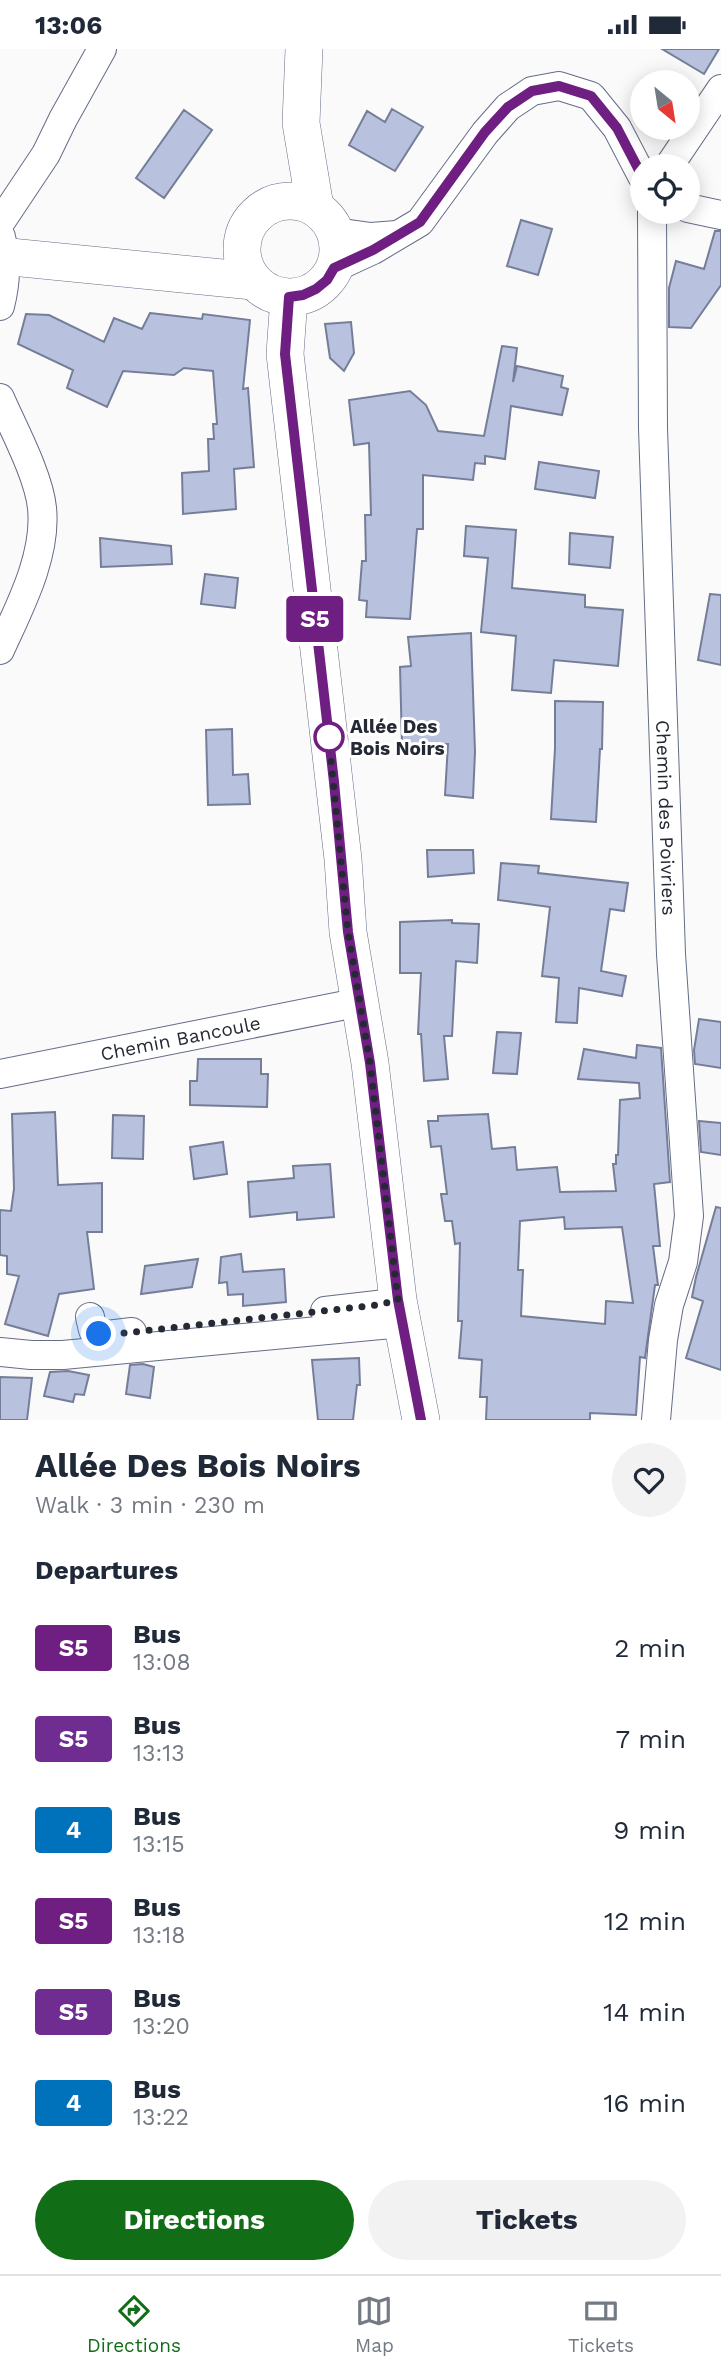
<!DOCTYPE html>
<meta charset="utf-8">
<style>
:root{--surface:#fff;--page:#f2f2f3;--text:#1f2937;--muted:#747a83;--line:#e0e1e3;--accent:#126d17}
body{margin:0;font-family:"Work Sans",sans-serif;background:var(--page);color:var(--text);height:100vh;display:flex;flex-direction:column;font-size:26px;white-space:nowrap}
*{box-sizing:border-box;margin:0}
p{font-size:23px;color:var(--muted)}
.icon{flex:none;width:38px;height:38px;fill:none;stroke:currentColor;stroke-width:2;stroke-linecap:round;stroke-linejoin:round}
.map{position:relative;height:1371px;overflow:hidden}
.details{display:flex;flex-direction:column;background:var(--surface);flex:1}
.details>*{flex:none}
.badge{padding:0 14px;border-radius:5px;font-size:24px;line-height:46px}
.needle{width:46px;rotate:150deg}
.buttons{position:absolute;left:630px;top:21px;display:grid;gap:14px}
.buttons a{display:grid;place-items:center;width:70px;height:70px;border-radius:50%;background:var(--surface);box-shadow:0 4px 18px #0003;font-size:35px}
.you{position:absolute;width:35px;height:35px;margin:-18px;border:5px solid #fff;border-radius:50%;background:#1a73e8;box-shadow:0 0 0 10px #1a73e833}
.map>.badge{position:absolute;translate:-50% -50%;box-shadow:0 0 0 4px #fff}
h2{padding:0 35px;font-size:26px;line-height:63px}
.round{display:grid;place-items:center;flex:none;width:74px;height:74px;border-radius:37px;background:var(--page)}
.summary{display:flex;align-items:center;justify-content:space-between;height:119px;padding:0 35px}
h1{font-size:33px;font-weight:700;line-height:52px}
.primary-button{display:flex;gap:14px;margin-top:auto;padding:14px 35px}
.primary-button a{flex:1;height:80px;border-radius:42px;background:var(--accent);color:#fff;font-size:28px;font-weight:700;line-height:80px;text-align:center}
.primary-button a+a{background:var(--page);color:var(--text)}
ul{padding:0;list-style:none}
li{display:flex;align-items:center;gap:21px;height:91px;padding:0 35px}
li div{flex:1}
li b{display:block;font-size:26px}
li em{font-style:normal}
li .badge{min-width:77px;font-weight:700;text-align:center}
.status{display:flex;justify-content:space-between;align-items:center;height:49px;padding:0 35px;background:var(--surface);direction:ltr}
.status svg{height:19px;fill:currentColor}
.tabs{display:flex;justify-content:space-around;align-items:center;height:98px;border-top:2px solid var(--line);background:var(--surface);font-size:19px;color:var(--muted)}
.tabs a{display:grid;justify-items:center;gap:4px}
.tabs .selected{color:var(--accent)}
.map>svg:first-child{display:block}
</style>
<div class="status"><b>13:06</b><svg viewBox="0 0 49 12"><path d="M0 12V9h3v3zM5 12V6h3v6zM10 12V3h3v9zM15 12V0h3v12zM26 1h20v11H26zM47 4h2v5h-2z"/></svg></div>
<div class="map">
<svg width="721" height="1371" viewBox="0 0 721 1371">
<rect width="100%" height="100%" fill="#fafafa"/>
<path fill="#b8c1dd" stroke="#757e99" stroke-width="2" fill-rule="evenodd" d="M 662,0 L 719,0 L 704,25 Z
M 392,60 L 423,78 L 395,122 L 349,96 L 367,62 L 385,73 Z
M 184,61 L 212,81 L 164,149 L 136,129 Z
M 521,171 L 552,180 L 538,226 L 507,217 Z
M 715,182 L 721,182 L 721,236 L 691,279 L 669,278 L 669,239 L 676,212 L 704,220 Z
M 150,264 L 202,270 L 203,265 L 250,271 L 243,340 L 248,339 L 254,418 L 234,420 L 236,460 L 183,465 L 182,424 L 209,422 L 208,390 L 214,390 L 213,375 L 217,375 L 213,322 L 184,319 L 174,326 L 123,322 L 107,358 L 67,339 L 73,321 L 18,295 L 26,265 L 49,266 L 104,293 L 114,269 L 142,280 Z
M 351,273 L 354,304 L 344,322 L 330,309 L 325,275 Z
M 502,297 L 517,299 L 513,333 L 517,317 L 563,327 L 561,338 L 568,340 L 562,366 L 511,357 L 505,410 L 485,407 L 485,415 L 475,414 L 473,431 L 423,426 L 423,480 L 417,480 L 410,570 L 366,568 L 367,552 L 359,551 L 362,512 L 366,512 L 365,466 L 371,466 L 369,394 L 354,396 L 349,351 L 410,342 L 426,356 L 438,382 L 484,387 Z
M 539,413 L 599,422 L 595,449 L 535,440 Z
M 466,477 L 516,481 L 512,539 L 585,546 L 585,558 L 623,561 L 618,617 L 554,611 L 551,644 L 512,641 L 516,587 L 481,583 L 488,509 L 464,507 Z
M 570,484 L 613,488 L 610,519 L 569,515 Z
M 100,489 L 171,497 L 172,515 L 101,518 Z
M 205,525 L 238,529 L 235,559 L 201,555 Z
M 710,545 L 721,546 L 721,616 L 698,611 Z
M 471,584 L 475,703 L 473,749 L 445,746 L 448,695 L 402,697 L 400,618 L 411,617 L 408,588 Z
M 555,652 L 603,653 L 602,700 L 600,700 L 596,773 L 551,770 L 555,699 Z
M 232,680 L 233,726 L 248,725 L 250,755 L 208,756 L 206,681 Z
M 427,801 L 473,801 L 474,824 L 428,828 Z
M 501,814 L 539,817 L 538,824 L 628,834 L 624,862 L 610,860 L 601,922 L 626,927 L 622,947 L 579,939 L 577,974 L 556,973 L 559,929 L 542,927 L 550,858 L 498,851 Z
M 452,871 L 452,874 L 479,875 L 477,914 L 456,912 L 452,987 L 444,987 L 448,1030 L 424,1032 L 421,985 L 418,985 L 421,924 L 400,924 L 400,873 Z
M 699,970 L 721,973 L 721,1019 L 695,1015 L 694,1001 Z
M 497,983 L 521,984 L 517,1025 L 493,1024 Z
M 637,996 L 661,999 L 670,1133 L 654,1135 L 660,1197 L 653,1197 L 658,1236 L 655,1236 L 645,1309 L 640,1308 L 636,1366 L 590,1364 L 590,1371 L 486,1371 L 487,1348 L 480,1348 L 482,1311 L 459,1309 L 462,1272 L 458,1272 L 460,1194 L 455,1195 L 452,1172 L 445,1172 L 441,1145 L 447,1145 L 441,1097 L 431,1098 L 428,1072 L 438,1072 L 438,1067 L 488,1065 L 492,1100 L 515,1098 L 517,1121 L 557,1118 L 560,1143 L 616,1142 L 613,1115 L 616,1115 L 616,1106 L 618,1106 L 620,1051 L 640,1049 L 639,1034 L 578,1030 L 584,1000 L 636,1009 ZM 564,1168 L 565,1180 L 622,1178 L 633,1254 L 606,1252 L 605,1275 L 521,1267 L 523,1221 L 518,1221 L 520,1172 Z
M 198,1010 L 261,1010 L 261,1025 L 268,1025 L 267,1058 L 190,1056 L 190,1032 L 197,1032 Z
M 55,1063 L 58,1136 L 102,1134 L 102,1183 L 87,1183 L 94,1240 L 59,1245 L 48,1287 L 5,1275 L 19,1227 L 7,1225 L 7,1207 L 0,1206 L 0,1161 L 11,1162 L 14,1140 L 12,1065 Z
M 113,1066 L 144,1067 L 143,1110 L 112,1109 Z
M 699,1072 L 721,1074 L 721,1106 L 701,1103 Z
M 223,1093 L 227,1125 L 194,1130 L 190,1098 Z
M 330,1115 L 334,1168 L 297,1171 L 297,1163 L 250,1168 L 248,1133 L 294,1129 L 293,1117 Z
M 716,1158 L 721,1159 L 721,1321 L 686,1309 L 703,1252 L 692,1248 L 696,1228 Z
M 241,1205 L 243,1223 L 284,1220 L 286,1253 L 243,1257 L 243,1245 L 228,1246 L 227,1233 L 219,1234 L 221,1208 Z
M 198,1210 L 192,1238 L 141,1245 L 145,1217 Z
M 359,1309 L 360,1336 L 357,1336 L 353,1371 L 318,1371 L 312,1311 Z
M 143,1315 L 154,1318 L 150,1349 L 126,1345 L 130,1316 Z
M 68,1322 L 89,1326 L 84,1346 L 75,1345 L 73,1353 L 44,1347 L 50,1323 Z
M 0,1328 L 32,1329 L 27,1371 L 0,1371 Z"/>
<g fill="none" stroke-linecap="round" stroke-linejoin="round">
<g stroke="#646d87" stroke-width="30">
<g id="minor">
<path d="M 669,117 L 721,40"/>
<path d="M 688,159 L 721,166"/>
<path id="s1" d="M 652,163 L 653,379 L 671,905 L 689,1167 L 683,1213 L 669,1256 L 663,1291 L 656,1371"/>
<path d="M 0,174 L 46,105 L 63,70 L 102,0"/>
<path d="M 335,183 L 371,188 L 397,186"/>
<path d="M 334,219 L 373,201 L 420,173 L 485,84 L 508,58 L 532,42 L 559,37 L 591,47 L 617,79 L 642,127"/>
<path d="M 0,257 C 6,233 7,213 1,188"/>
<path d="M 0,349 C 13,379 39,427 42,459 C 47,507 19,559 0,601"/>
<path id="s2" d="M 0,1025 L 361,953"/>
<path d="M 325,1262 L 377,1256 L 398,1251"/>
<path d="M 90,1268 L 93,1281 L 107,1286 L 132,1283"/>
<path d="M 0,1303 L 31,1306 L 63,1306 L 402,1274"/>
</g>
</g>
<g stroke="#646d87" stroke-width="38">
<path id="major" d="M 304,0 L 301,74 L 315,158
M242 200a48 48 0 1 1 96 0a48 48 0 1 1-96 0Z
M 0,207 L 253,232
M 289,248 L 285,305 L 343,810 L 348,883 L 370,1014 L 398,1251 L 421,1371"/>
</g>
<use href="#minor" stroke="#fff" stroke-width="28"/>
<use href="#major" stroke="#fff" stroke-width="37"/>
</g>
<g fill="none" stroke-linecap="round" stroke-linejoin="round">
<g stroke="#fff" stroke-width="16">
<path id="line" d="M 421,1371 L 398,1251 L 370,1014 L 348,883 L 334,733 L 285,305 L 289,248 L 303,246 L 316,240 L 327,231 L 334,219 L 373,201 L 420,173 L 485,83 L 508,58 L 532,42 L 559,37 L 591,47 L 617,79 L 642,127"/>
</g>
<use href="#line" stroke="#6f1e82" stroke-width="10"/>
<path stroke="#252934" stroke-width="7" stroke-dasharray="0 12.6" d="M 99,1285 L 107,1286 L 377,1256 L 398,1251 L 370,1014 L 348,883 L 328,681 L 329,688"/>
</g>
<circle fill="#fff" stroke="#6f1e82" stroke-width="3.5" cx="329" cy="688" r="14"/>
<g text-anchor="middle" stroke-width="6" stroke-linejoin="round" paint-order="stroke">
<g font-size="19" font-weight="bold" fill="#252934" stroke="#fff" text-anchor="start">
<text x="350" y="684">Allée Des<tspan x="350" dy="22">Bois Noirs</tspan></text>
</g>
<g font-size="19" fill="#252934" stroke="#fff">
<text dy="7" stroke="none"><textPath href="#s1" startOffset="606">Chemin des Poivriers</textPath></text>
<text dy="7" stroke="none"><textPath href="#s2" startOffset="184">Chemin Bancoule</textPath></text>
</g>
</g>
</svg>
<div class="buttons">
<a><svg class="needle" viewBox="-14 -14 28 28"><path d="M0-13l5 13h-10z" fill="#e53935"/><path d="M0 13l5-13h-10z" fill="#747a83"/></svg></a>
<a><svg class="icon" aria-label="locate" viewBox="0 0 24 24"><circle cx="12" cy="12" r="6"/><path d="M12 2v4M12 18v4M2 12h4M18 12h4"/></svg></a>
</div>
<div class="you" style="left:99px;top:1285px"></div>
<b class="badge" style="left:315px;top:570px;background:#6f1e82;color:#fff">S5</b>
</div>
<section class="details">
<div class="summary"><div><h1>Allée Des Bois Noirs</h1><p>Walk · 3 min · 230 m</p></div><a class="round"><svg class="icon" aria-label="heart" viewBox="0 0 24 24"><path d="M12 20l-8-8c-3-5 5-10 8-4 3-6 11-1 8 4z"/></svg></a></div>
<h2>Departures</h2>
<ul>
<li><span class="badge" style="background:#6f1e82;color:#fff">S5</span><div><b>Bus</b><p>13:08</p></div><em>2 min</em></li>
<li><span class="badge" style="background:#6f2c91;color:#fff">S5</span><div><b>Bus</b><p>13:13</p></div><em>7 min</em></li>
<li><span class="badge" style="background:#0072bc;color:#fff">4</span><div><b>Bus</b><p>13:15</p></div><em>9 min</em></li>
<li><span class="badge" style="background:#6f1e82;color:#fff">S5</span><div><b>Bus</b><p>13:18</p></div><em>12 min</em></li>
<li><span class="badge" style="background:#6f2c91;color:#fff">S5</span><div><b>Bus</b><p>13:20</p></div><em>14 min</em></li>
<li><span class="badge" style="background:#0072bc;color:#fff">4</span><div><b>Bus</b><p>13:22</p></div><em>16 min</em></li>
</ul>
<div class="primary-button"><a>Directions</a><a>Tickets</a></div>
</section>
<nav class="tabs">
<a class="selected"><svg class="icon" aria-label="directions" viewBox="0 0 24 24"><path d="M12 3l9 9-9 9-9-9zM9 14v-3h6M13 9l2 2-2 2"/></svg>Directions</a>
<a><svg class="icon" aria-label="map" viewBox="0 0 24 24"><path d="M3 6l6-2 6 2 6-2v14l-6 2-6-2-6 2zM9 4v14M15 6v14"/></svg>Map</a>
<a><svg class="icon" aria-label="tickets" viewBox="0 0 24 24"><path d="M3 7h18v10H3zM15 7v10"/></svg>Tickets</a>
</nav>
